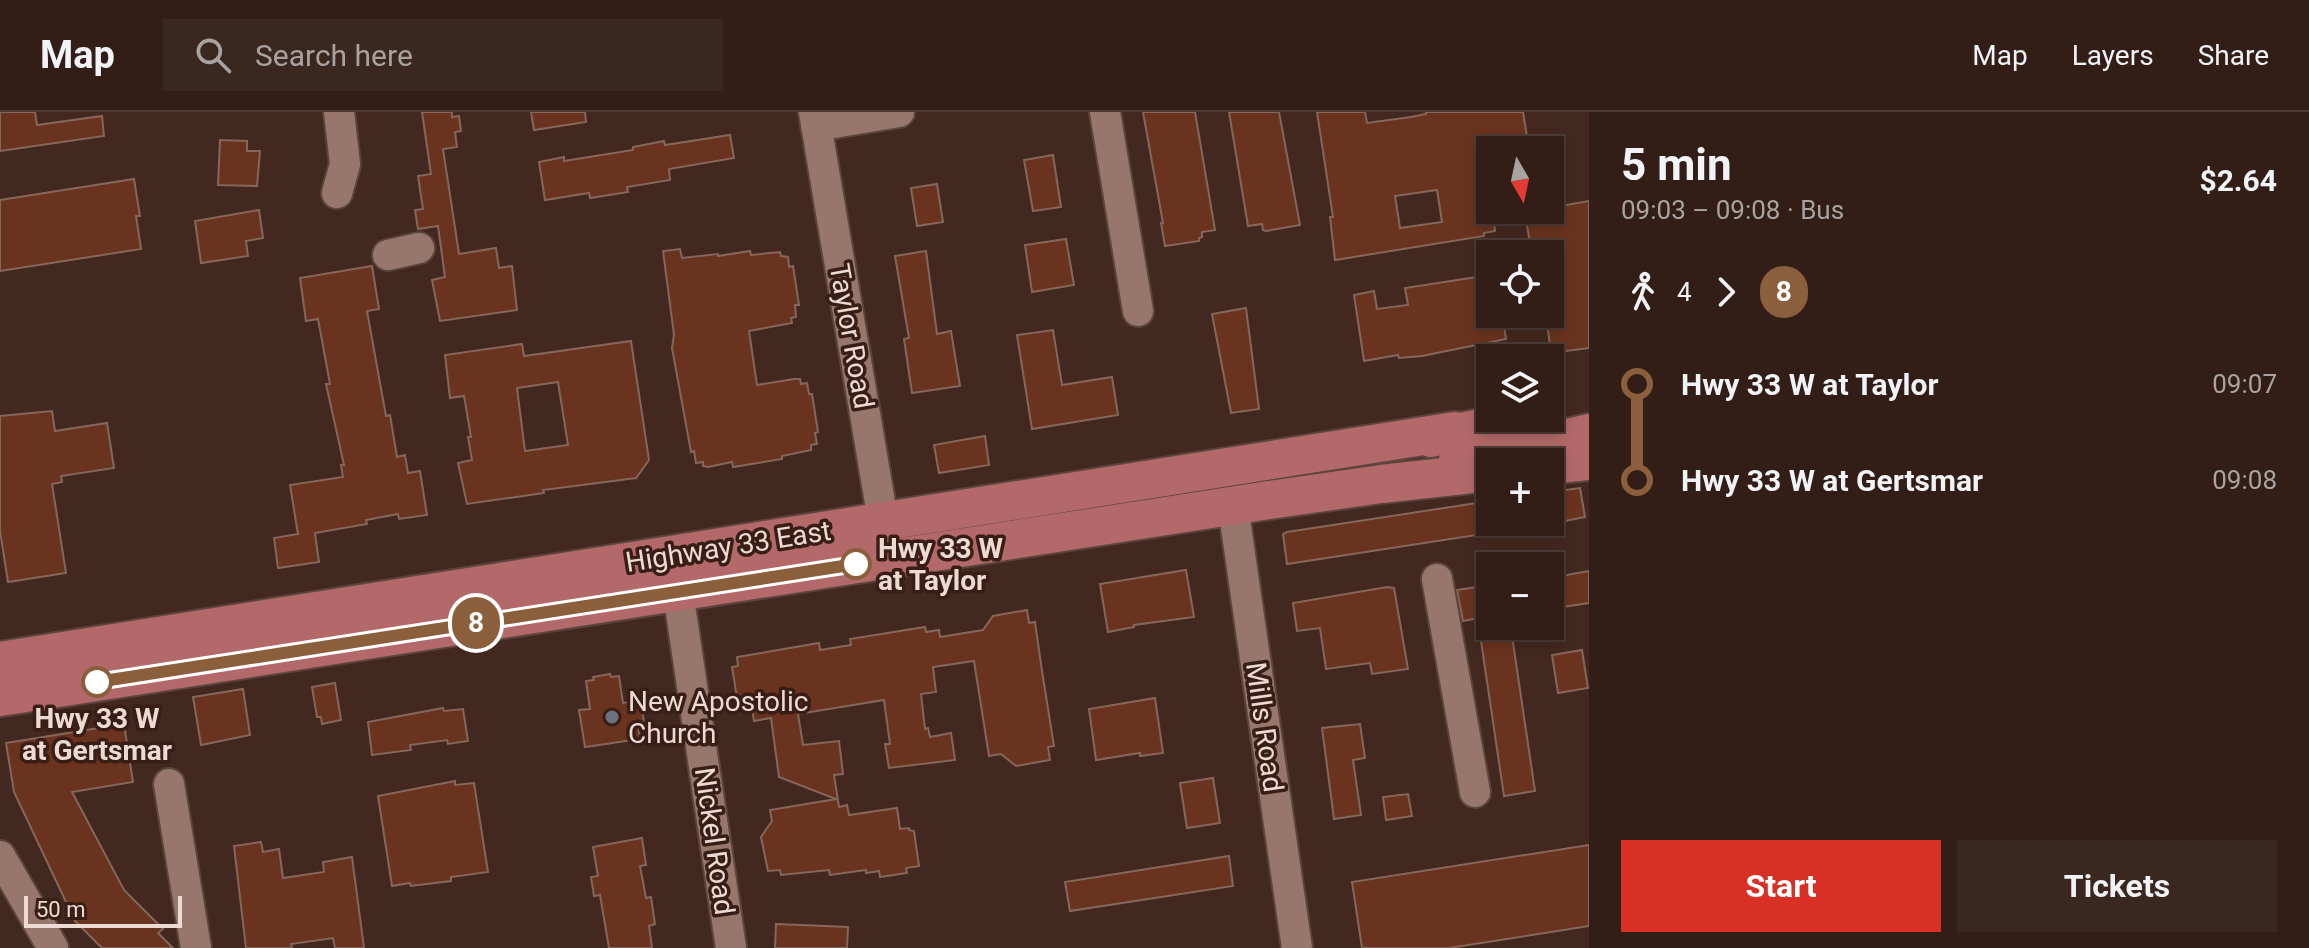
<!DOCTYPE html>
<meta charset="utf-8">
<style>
:root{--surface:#321e17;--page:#3a2720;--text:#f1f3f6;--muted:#a8a2a1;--line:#4d3c36;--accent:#d93025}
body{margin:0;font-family:Roboto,sans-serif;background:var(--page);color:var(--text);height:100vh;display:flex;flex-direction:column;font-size:30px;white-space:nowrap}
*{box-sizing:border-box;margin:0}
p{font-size:26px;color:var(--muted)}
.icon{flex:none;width:44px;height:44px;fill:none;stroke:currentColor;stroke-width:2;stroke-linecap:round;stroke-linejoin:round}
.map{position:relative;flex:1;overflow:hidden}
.side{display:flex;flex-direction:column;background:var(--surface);width:720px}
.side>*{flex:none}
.badge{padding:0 16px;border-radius:26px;font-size:28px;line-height:52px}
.needle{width:52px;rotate:171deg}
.buttons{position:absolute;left:1476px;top:24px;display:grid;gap:16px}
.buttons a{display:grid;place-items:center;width:88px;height:88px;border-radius:0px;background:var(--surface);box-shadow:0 4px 12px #0003,0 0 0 2px var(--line);font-size:40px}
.scale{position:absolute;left:24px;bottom:20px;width:158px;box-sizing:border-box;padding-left:8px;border:4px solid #ecdad3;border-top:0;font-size:22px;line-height:28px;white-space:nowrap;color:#ecdad3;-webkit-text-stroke:6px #381e15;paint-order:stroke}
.map>.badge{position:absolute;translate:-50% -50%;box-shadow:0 0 0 4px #fff}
.legs{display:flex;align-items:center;gap:12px;height:88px;padding:0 32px;font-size:26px}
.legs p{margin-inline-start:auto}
.overview{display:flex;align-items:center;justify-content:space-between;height:136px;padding:0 32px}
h1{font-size:44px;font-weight:700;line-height:60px}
.primary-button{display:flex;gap:16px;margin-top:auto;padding:16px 32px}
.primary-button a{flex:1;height:92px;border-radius:0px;background:var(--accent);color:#fff;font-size:32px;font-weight:700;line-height:92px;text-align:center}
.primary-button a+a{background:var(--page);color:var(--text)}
ul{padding:0 32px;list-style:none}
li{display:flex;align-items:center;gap:28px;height:96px;font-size:30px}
li i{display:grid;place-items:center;width:12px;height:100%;margin:0 10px;background:currentColor}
li i::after{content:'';width:20px;height:20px;margin:-10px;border:6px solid;border-radius:50%;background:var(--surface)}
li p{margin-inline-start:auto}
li:first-child i{background:linear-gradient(#0000 50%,currentColor 0)}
li:last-child i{background:linear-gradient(currentColor 50%,#0000 0)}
header{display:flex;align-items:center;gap:48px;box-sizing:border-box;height:112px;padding:0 40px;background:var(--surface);border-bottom:2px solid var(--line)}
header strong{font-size:38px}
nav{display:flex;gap:44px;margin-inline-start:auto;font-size:28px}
.search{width:560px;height:72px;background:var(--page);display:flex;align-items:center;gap:20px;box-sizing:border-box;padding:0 28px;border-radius:0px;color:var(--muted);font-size:30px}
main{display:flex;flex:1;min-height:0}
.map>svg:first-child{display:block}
</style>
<header>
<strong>Map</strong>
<div class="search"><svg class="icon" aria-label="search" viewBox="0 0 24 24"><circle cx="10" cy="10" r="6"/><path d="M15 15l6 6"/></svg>Search here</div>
<nav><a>Map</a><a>Layers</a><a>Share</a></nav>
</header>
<main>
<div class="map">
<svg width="1589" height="836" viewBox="0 0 1589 836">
<rect width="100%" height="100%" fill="#43281f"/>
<path fill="#6a331f" stroke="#85665b" stroke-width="2" fill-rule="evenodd" d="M 0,0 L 35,0 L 37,13 L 102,4 L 104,24 L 0,39 Z
M 422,0 L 452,0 L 452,5 L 459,4 L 461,19 L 455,20 L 457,35 L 443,37 L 459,142 L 496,136 L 499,156 L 512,154 L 517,198 L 440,209 L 432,168 L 445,165 L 438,114 L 418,117 L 415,98 L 423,97 L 418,64 L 431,62 Z
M 531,0 L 585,0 L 586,10 L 534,18 Z
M 1143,0 L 1195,0 L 1215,118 L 1202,120 L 1202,125 L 1199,126 L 1199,129 L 1165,134 L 1161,111 L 1163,111 Z
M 1229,0 L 1279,0 L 1300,113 L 1266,119 L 1263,118 L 1262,112 L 1248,114 Z
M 1317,0 L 1365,0 L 1367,11 L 1411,5 L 1426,2 L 1426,0 L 1523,0 L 1529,37 L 1486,38 L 1490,66 L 1490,104 L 1493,103 L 1495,119 L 1484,121 L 1484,124 L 1335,148 L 1330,105 L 1333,105 ZM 1437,78 L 1442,110 L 1400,116 L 1395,84 Z
M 730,23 L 734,46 L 669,57 L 670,68 L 627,75 L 628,80 L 590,86 L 589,81 L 545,88 L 539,50 L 564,45 L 564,49 L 633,38 L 633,35 L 664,29 L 665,33 Z
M 220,28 L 247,29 L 247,39 L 260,39 L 257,74 L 218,73 Z
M 1053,43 L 1061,95 L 1033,99 L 1024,48 Z
M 134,67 L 140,104 L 136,104 L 141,137 L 0,159 L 0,88 Z
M 937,72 L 943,110 L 917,114 L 911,76 Z
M 1589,89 L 1589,236 L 1551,241 L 1546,204 L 1550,204 L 1550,142 L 1532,142 L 1527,114 L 1538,98 Z
M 259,98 L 263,126 L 246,129 L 248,144 L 201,151 L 195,109 Z
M 1066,127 L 1074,173 L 1032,180 L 1025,133 Z
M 680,137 L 682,146 L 718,142 L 718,144 L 750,139 L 751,143 L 780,140 L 781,144 L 788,145 L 789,155 L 793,154 L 799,193 L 795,193 L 796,205 L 791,206 L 792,211 L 749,219 L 757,273 L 794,267 L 800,267 L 801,272 L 807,271 L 809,282 L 812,282 L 818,320 L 815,321 L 817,332 L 811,333 L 811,338 L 782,344 L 782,347 L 733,355 L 732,350 L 708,355 L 703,354 L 703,350 L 696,351 L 694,339 L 691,340 L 672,236 L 674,223 L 663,139 Z
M 926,139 L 937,222 L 951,219 L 960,274 L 912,281 L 904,227 L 909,226 L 895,144 Z
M 372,154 L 379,197 L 367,199 L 386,304 L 390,303 L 397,345 L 405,343 L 408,361 L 420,359 L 427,403 L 399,407 L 398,402 L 366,408 L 367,412 L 315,421 L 319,450 L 278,456 L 274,426 L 298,422 L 290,373 L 343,365 L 341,353 L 344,353 L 326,272 L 330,272 L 318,207 L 306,209 L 300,166 Z
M 1490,163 L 1490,202 L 1502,202 L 1506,227 L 1422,244 L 1399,246 L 1398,243 L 1364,249 L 1354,183 L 1374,179 L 1377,197 L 1408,193 L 1405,176 Z
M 1246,196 L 1259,297 L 1231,301 L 1212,202 Z
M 1053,218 L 1062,273 L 1112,265 L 1118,303 L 1032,317 L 1017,223 Z
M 631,229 L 649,348 L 636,366 L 543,378 L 544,381 L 467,392 L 458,351 L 472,348 L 468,325 L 471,325 L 464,284 L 450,286 L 445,243 L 522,232 L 524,244 ZM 558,270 L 568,333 L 525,339 L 517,276 Z
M 52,299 L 55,319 L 107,311 L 114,356 L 61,364 L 62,370 L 52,372 L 66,461 L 8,470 L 0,419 L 0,304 Z
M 985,324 L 989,353 L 939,361 L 934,333 Z
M 1580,376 L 1585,405 L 1550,412 L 1550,380 Z
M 1490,389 L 1490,421 L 1287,452 L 1283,422 L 1287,420 Z
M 1186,458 L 1194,505 L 1134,513 L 1134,515 L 1108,520 L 1100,472 Z
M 1589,459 L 1589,491 L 1550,497 L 1550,466 Z
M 1490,473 L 1490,504 L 1463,509 L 1457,478 Z
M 1387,475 L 1394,476 L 1408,557 L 1372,562 L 1370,551 L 1326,557 L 1320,516 L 1297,519 L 1293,491 Z
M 1027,498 L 1029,511 L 1035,510 L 1042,559 L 1054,634 L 1048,635 L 1050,648 L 1016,654 L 1001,642 L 989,644 L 974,549 L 933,555 L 936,580 L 921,582 L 925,617 L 928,616 L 930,625 L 951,621 L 955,648 L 889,656 L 885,632 L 890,632 L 884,588 L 798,602 L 803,633 L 839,629 L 843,662 L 834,663 L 839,695 L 847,693 L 849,703 L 897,696 L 900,717 L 909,716 L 909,718 L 914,719 L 919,754 L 906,756 L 907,761 L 880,765 L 879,759 L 866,761 L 866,758 L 830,763 L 829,758 L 781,763 L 780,758 L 768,759 L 761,725 L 772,709 L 770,698 L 836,687 L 779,665 L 771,606 L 754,609 L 750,585 L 737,586 L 732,555 L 738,554 L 737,545 L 819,531 L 820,538 L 851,533 L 850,527 L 925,515 L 926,520 L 939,518 L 940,525 L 983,518 L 993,504 Z
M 1512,524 L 1535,679 L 1504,684 L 1481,529 Z
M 1582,538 L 1588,576 L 1558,581 L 1552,543 Z
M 610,562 L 611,565 L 619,564 L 623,591 L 641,589 L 644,611 L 638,612 L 640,627 L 585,635 L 579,598 L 590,597 L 586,569 L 594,568 L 593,565 Z
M 335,571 L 341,608 L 322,612 L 321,605 L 317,605 L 312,575 Z
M 243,577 L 250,623 L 201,633 L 193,585 Z
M 1155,586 L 1163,641 L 1140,644 L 1140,641 L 1096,648 L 1089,597 Z
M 443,596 L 444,599 L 463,597 L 468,629 L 448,632 L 447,628 L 410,633 L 411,638 L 372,643 L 368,610 Z
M 124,612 L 133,670 L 72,680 L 124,778 L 163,817 L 158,821 L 173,836 L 102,836 L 75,809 L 14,680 L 6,631 Z
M 1360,612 L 1365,646 L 1353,648 L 1361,703 L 1334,707 L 1322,616 Z
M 1213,666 L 1220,711 L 1187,716 L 1180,671 Z
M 455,669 L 455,673 L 474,671 L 488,760 L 451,765 L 451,769 L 411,774 L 410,771 L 392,774 L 378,684 Z
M 1408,682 L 1412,704 L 1386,708 L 1383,685 Z
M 642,726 L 646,753 L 640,754 L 646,786 L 651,785 L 655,812 L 649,814 L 652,836 L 609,836 L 600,783 L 594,784 L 591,765 L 598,764 L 593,735 Z
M 261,730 L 263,740 L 279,737 L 283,766 L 324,760 L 323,750 L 352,745 L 364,836 L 335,836 L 333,826 L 291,832 L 292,836 L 246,836 L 234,734 Z
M 1589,733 L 1589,814 L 1449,836 L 1362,836 L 1352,770 Z
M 1229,744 L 1233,774 L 1070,799 L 1065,770 Z
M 776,812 L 848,815 L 847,836 L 775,836 Z"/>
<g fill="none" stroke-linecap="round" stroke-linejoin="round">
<g stroke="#5c453c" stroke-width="34">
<path id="minor" d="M 814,0 L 887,432
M 1105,0 L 1138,199
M 816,14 L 899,0
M 337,81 L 345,52 L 339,0
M 388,143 L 419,136
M 1233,394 L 1297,836
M 1437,467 L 1475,680
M 678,480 L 731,836
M 169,672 L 196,836
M 0,744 L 53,836"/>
</g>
<g stroke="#5c453c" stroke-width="42">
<path id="major" d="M 1431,326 L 1529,306
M 1457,352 L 1589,321
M 1550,353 L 1589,349
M 0,549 L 1455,319
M 0,585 L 1269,388 L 1381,372 L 1490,360"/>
</g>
<use href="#minor" stroke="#97776b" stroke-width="30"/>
<use href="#major" stroke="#b36969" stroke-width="38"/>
</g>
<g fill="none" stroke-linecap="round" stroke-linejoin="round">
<g stroke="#fff" stroke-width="18">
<path id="line-1" d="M 97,570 L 856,452"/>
</g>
<use href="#line-1" stroke="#8b5e3c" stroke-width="12"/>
</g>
<g fill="#fff" stroke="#8b5e3c" stroke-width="4">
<circle cx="856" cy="452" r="14"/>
<circle cx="97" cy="570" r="14"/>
</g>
<circle fill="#6b7280" stroke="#381e15" stroke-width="3" cx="612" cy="605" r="8"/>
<g text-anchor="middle" stroke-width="7" stroke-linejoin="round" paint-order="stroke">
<g font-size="28" fill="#ecdad3" stroke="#381e15">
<text transform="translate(852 224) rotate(80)" y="10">Taylor Road</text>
<text transform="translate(728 434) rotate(-9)" y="10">Highway 33 East</text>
<text transform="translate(1265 615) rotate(82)" y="10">Mills Road</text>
<text transform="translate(715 729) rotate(82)" y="10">Nickel Road</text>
</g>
<g font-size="28" font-weight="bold" fill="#ecdad3" stroke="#381e15" text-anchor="start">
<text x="878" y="446">Hwy 33 W<tspan x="878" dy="32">at Taylor</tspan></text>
<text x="97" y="616" text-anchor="middle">Hwy 33 W<tspan x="97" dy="32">at Gertsmar</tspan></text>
</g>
<g font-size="28" fill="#ecdad3" stroke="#381e15" text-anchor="start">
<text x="628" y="599">New Apostolic<tspan x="628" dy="32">Church</tspan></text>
</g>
</g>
</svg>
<div class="buttons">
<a><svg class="needle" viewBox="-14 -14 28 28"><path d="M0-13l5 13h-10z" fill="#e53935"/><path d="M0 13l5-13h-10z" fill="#a8a2a1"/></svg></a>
<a><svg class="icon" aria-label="locate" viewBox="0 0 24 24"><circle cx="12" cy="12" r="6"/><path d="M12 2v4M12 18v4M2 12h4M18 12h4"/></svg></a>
<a><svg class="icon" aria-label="layers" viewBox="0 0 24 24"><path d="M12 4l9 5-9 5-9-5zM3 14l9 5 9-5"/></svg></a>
<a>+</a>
<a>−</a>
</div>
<div class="scale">50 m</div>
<b class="badge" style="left:476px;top:511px;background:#8b5e3c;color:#fff">8</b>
</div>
<section class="side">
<div class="overview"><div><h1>5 min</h1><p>09:03 – 09:08 · Bus</p></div><b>$2.64</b></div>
<div class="legs"><svg class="icon" aria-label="walk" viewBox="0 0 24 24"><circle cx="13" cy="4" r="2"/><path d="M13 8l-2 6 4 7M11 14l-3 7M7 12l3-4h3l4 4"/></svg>4<svg class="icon" aria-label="forward" viewBox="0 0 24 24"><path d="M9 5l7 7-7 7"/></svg><b class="badge" style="background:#8b5e3c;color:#fff">8</b></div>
<ul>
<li><i style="color:#8b5e3c"></i><b>Hwy 33 W at Taylor</b><p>09:07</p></li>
<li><i style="color:#8b5e3c"></i><b>Hwy 33 W at Gertsmar</b><p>09:08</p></li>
</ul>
<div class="primary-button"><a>Start</a><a>Tickets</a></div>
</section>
</main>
